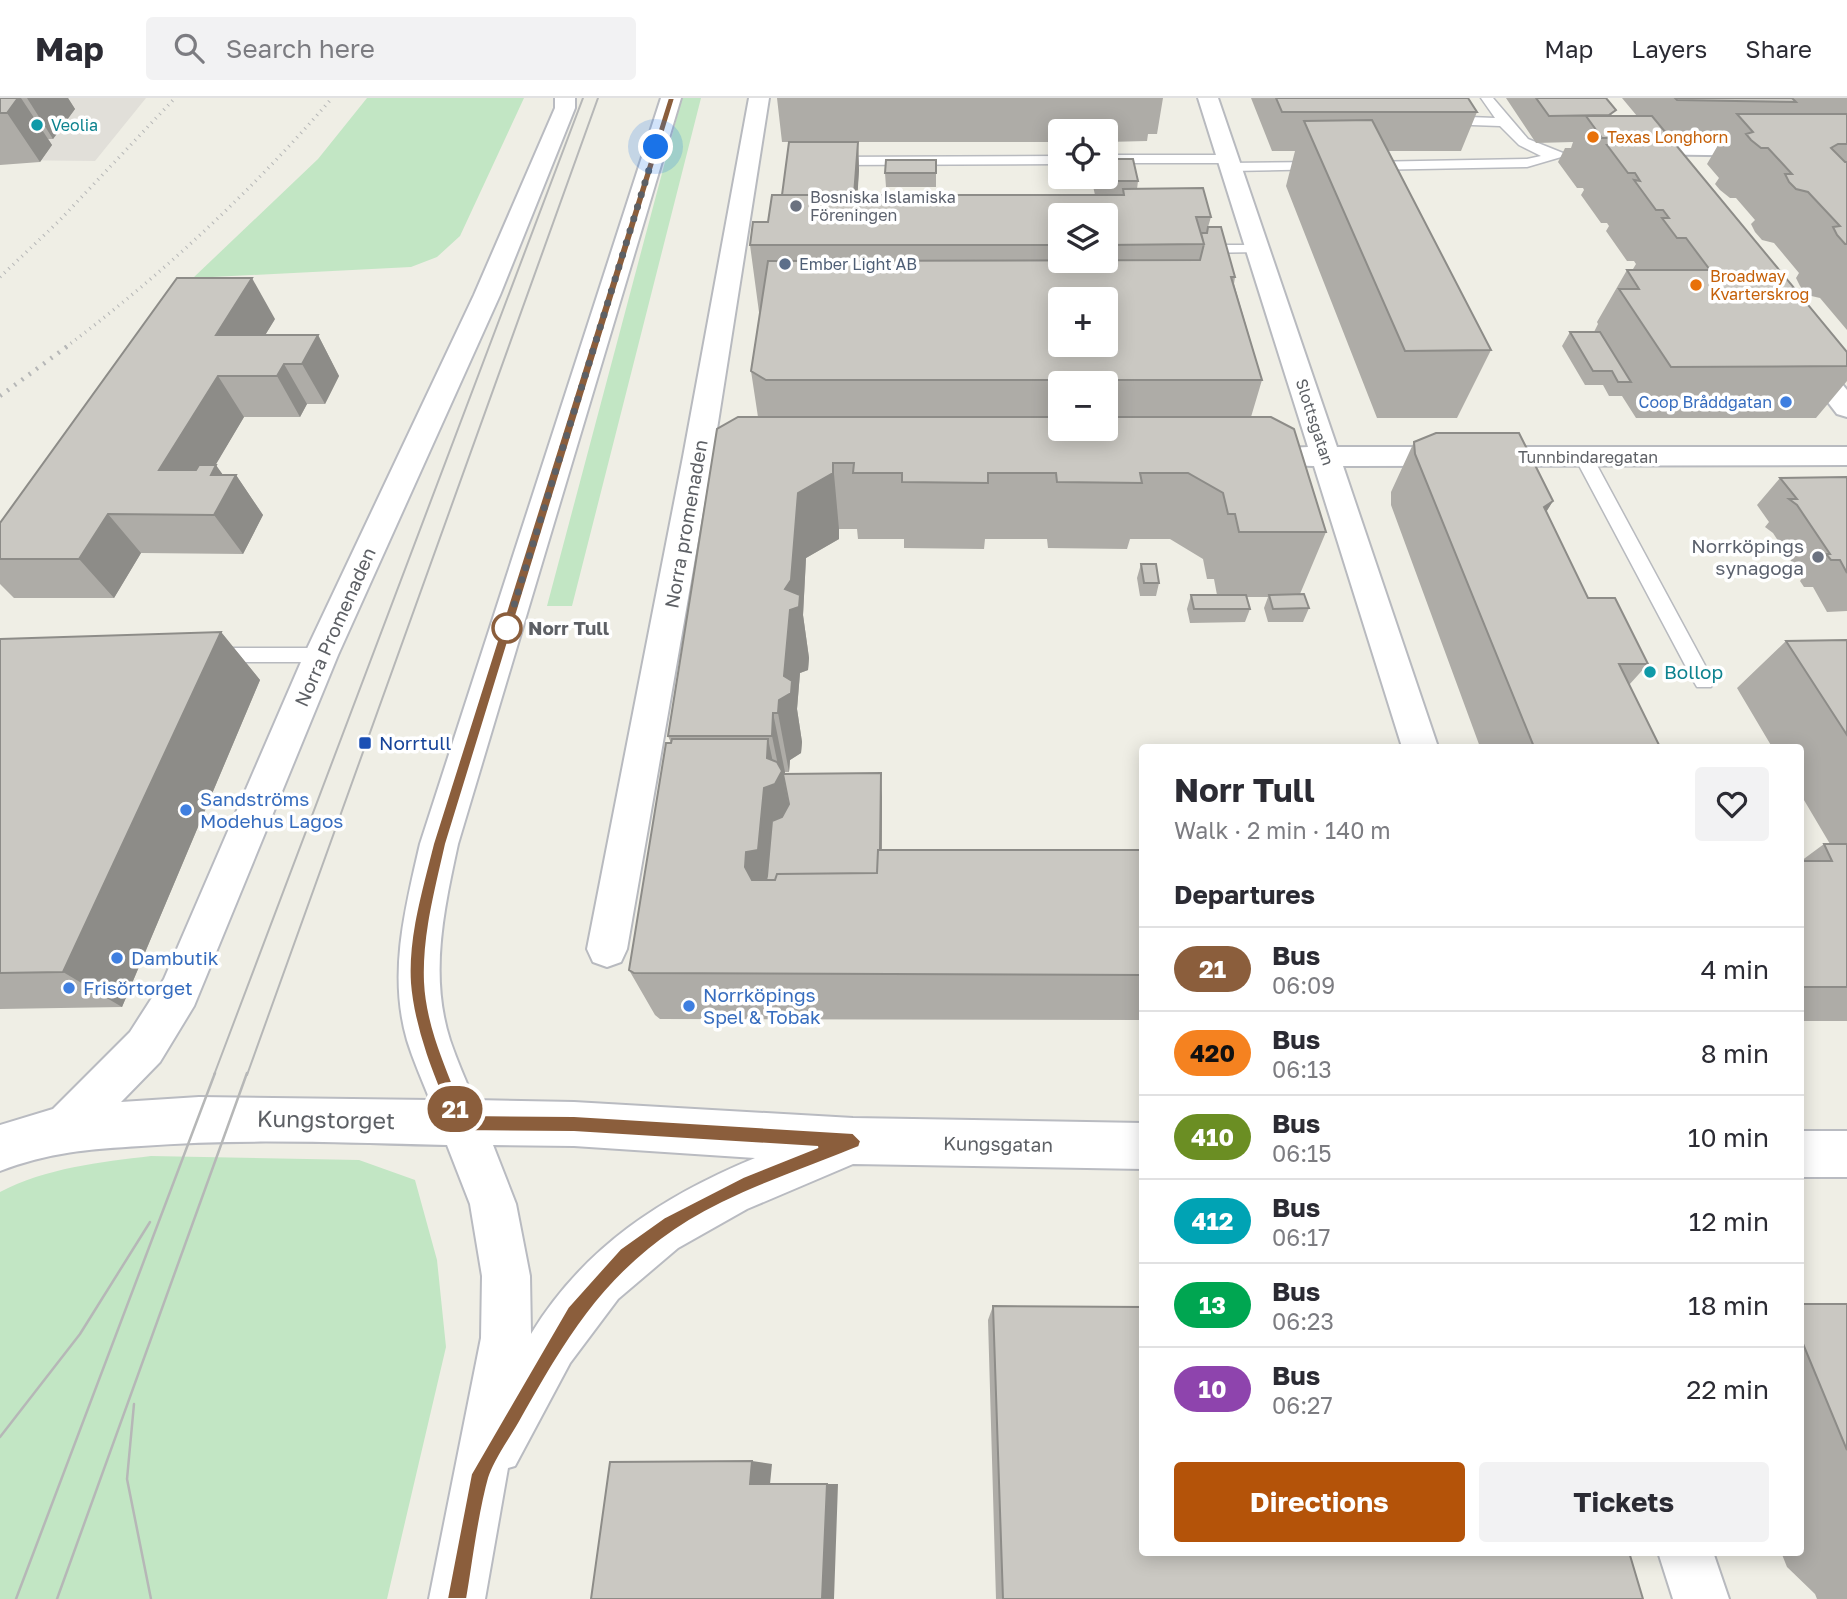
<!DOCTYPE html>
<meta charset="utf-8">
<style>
:root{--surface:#fff;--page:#f2f2f3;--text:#2b2b33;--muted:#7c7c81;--line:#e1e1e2;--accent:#b45309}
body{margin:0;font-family:"Golos Text",sans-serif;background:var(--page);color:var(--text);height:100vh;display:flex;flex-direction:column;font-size:26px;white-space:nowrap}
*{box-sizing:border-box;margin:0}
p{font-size:23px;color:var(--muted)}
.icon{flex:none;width:38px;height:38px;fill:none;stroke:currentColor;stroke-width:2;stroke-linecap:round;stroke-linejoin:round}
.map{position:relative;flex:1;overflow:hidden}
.drawer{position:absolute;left:1139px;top:646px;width:665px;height:812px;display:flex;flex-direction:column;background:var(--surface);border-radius:7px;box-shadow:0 4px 18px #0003}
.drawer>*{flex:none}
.badge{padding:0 14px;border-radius:23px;font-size:24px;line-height:46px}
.tools{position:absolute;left:1048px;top:21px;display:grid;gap:14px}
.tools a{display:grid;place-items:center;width:70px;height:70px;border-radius:7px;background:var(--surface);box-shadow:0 4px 18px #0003;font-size:35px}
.you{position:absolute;width:35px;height:35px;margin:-18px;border:5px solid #fff;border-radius:50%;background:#1a73e8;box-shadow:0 0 0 10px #1a73e833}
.map>.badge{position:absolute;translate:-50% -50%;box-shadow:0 0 0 4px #fff}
h2{padding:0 35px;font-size:26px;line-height:63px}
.round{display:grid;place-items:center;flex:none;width:74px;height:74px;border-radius:7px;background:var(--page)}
.head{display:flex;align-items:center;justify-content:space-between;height:119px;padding:0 35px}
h1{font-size:33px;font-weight:700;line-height:52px}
.button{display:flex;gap:14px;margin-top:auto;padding:14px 35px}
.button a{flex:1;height:80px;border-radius:7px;background:var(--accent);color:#fff;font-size:28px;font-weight:700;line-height:80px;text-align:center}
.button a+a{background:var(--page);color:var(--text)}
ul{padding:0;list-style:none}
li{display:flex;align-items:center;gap:21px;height:84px;padding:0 35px;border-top:2px solid var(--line)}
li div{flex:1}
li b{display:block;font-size:26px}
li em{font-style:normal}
li .badge{min-width:77px;font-weight:700;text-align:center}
header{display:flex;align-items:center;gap:42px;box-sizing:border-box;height:98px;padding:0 35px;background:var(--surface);border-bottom:2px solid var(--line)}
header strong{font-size:33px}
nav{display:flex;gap:38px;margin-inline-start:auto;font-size:24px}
.search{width:490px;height:63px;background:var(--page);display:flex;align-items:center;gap:18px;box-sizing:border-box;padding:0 24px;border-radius:7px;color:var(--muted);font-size:26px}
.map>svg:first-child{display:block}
</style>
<header>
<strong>Map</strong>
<div class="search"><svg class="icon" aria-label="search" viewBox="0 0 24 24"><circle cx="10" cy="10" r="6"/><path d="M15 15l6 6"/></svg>Search here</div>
<nav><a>Map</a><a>Layers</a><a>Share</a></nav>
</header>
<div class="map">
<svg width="1847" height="1501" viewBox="0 0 1847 1501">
<rect width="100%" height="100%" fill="#efeee5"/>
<path fill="#e1dfd9" d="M 5,0 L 146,0 L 95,63 L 0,62 L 0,6 Z"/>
<path fill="#c2e6c4" d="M 367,0 L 524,0 L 460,138 L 437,159 L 411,169 L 193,180 L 318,61 Z
M 682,0 L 701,0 L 572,508 L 547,508 Z
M 151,1058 L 359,1062 L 415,1082 L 437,1162 L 446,1249 L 387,1501 L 0,1501 L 0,1094 C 46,1070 100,1064 151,1058 Z"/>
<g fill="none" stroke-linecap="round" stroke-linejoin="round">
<g stroke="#b8babf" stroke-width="3">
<path id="service" d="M 1481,0 L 1493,0 L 1528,41 L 1568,57 L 1527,69 L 1367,72 L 1360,68 L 1367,64 L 1527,61 L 1541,58 L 1519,47 L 1500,28 L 1444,26 L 1438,22 L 1444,18 L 1495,20 Z
M 1106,57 L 1228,57 L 1235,61 L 1228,65 L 1106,65 Z
M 1060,58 L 1060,66 L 829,67 L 822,63 L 829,59 Z
M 1322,64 L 1327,65 L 1327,71 L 1230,73 L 1223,69 L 1230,65 Z
M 1257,147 L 1264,151 L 1262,154 L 1197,155 L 1190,151 L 1197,147 Z
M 1583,352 L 1592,358 L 1714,584 L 1711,589 L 1697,589 L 1694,584 L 1574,358 Z
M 210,550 L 321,550 L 328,552 L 331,557 L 328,562 L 321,564 L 210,564 L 203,562 L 200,557 L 203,552 Z"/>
</g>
<g stroke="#b8babf" stroke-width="4">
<path id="minor" d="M 749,0 L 769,0 L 714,350 L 776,352 L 781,359 L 776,366 L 711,368 L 627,851 L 621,864 L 607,869 L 593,864 L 587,851 L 683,359 Z
M 1198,0 L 1218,0 L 1337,349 L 1847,349 L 1847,367 L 1343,368 L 1438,649 L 1402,649 L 1314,368 L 1240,366 L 1235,359 L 1240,352 L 1308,349 Z
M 1639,44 L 1847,45 L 1847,59 L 1631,56 L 1628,51 Z
M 1802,246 L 1811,248 L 1847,292 L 1847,319 L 1837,316 L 1789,254 L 1793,248 Z
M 1658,1454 L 1713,1454 L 1729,1501 L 1673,1501 Z"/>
</g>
<g stroke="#b9bbc1" stroke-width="4">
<path id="secondary" d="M 555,0 L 575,0 L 575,10 L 500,197 L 338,557 L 194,908 L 160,964 L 121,1004 L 199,999 L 430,1002 C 422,982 413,962 407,942 C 388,876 405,811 420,746 L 661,0 L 681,0 L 458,746 C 444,811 429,877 450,942 C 457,963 466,983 474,1002 L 574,1004 L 853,1020 L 1143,1025 L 1143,1071 L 853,1066 L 747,1111 L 678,1150 L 618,1201 L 570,1265 L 515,1368 L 508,1370 L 485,1501 L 429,1501 L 481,1240 L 482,1178 L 470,1106 L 447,1047 C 345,1045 243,1040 141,1048 C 90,1051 49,1054 0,1073 L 0,1027 L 53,1011 L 130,934 L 164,881 L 304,557 L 474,197 L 555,10 ZM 493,1047 L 574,1048 L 755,1060 C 663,1098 584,1149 531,1236 L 530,1178 L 516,1106 Z
M 1801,1033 L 1847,1033 L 1847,1079 L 1801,1079 Z"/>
</g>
<use href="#service" fill="#fff" fill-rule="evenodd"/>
<use href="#minor" fill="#fff" fill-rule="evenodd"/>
<use href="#secondary" fill="#fff" fill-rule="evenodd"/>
<path stroke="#b6b7b7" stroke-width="2" d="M 214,977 L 583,0
M 247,977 L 598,0"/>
<path stroke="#b6b7b7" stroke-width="2.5" d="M 134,1306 L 127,1381 L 151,1501
M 0,1339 L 80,1236 L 150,1124
M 16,1501 L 215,975
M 57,1501 L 247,975"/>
<path stroke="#b6b7b7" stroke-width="3.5" stroke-dasharray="1 5" stroke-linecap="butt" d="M 0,179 L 58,124 L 175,0
M 66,249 C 164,175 252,93 332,0"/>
<path stroke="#b6b7b7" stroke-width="4.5" stroke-dasharray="2 7" stroke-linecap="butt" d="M 0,298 L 69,247"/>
</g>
<path fill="#aeaca7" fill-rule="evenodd" d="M 0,0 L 68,0 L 75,11 L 53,41 L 48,41 L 52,47 L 40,64 L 0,67 Z
M 777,0 L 1163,0 L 1157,36 L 1148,36 L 1147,43 L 1106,44 L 1106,33 L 1060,33 L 1060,44 L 782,44 Z
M 1251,0 L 1468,0 L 1477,14 L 1461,53 L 1388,53 L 1491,252 L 1457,320 L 1377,320 L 1286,88 L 1295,53 L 1272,53 Z
M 1506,0 L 1606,0 L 1612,18 L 1637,18 L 1622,0 L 1847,0 L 1847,232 L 1820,200 L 1807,197 L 1800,188 L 1796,180 L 1799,175 L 1774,145 L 1762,142 L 1755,134 L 1751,126 L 1755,122 L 1736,100 L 1730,100 L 1720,92 L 1715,86 L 1719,80 L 1707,66 L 1721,42 L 1671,41 L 1847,254 L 1847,283 L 1816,320 L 1636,320 L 1622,298 L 1609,298 L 1603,287 L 1585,287 L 1562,248 L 1570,234 L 1594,234 L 1598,226 L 1597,224 L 1627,172 L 1634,172 L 1633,171 L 1636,166 L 1634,163 L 1627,163 L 1606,133 L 1609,128 L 1607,125 L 1601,125 L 1581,97 L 1584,92 L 1583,90 L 1577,90 L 1558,64 L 1565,50 L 1571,50 L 1573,44 L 1536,45 Z
M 858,44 L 859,72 L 857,97 L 1095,97 L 1091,79 L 1106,79 L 1138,83 L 1137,91 L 1211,119 L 1208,129 L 1235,179 L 1234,186 L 1262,282 L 1251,319 L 1326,434 L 1300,496 L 1309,510 L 1303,524 L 1268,524 L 1264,510 L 1268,499 L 1247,499 L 1250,511 L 1245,524 L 1190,525 L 1187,511 L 1191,497 L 1217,497 L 1214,481 L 1207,481 L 1203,461 L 1170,441 L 1130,441 L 1127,451 L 1048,450 L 1047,441 L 985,441 L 984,451 L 904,450 L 904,441 L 858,441 L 857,431 L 839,431 L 839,441 L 806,460 L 803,517 L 809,560 L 808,572 L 800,575 L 797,611 L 802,644 L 801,655 L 790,662 L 789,674 L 785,674 L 785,676 L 882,699 L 882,752 L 1143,752 L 1143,922 L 660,921 L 655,917 L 629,872 L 671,645 L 668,638 L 758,319 L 751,273 L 760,214 L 759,214 L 750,147 L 768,124 L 782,97 ZM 1060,117 L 1106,117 L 1106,163 L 1060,163 ZM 1060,285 L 1106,285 L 1106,331 L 1060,331 Z
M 936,62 L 936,89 L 886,89 L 885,75 Z
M 275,221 L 265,237 L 318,237 L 339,278 L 325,306 L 307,306 L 300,319 L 244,319 L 215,367 L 223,377 L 236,377 L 263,417 L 243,456 L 141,455 L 114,500 L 14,500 L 0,486 L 0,425 Z
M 1414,344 L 1553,403 L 1546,414 L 1588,500 L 1648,566 L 1629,587 L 1660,649 L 1480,649 L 1391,407 L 1391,394 Z
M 1847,379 L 1847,513 L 1827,514 L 1813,489 L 1804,489 L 1800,483 L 1802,480 L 1773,435 L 1765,429 L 1769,424 L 1757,407 L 1780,380 Z
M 1141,466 L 1159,485 L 1156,498 L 1140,498 L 1137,480 Z
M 221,534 L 260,582 L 122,909 L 0,911 L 0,541 Z
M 1847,542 L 1847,923 L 1801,923 L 1801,763 L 1824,746 L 1830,746 L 1801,697 L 1801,649 L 1772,649 L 1737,590 L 1786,543 Z
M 1801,1206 L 1847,1206 L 1847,1501 L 1817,1501 L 1815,1496 L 1787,1469 L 1781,1454 L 1801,1454 Z
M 993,1208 L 1643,1501 L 996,1501 L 988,1222 Z"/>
<path fill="#8d8c88" d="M 18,0 L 21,0 L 52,47 L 40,64 L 7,15 Z
M 27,0 L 68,0 L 75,11 L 53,41 Z
M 858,44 L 859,72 L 855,139 L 853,112 Z
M 252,180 L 275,221 L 241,277 L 216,237 Z
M 318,237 L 339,278 L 325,306 L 302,266 Z
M 284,266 L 307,306 L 300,319 L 277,278 Z
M 218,278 L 244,319 L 189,412 L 159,372 Z
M 833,365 L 839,431 L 839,441 L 806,460 L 803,517 L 809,560 L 808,572 L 800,575 L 797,611 L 802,644 L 801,655 L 790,662 L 789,674 L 778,615 L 779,602 L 784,578 L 785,491 L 798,395 Z
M 216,367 L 230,387 L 236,377 L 263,417 L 243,456 L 214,417 L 211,377 Z
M 1553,403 L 1521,454 L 1544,409 Z
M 108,416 L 141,455 L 114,500 L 79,461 Z
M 221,534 L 260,582 L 122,909 L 63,874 Z
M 773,615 L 785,674 L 784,684 L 793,730 L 761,807 L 745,769 L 746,754 L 767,660 L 768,641 L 777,683 L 780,677 L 772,638 Z
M 881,675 L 882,699 L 881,827 L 879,806 Z
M 752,1363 L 772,1366 L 770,1386 L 750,1386 Z
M 827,1386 L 838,1386 L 834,1501 L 822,1501 Z"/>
<path fill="#cac8c2" stroke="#8d8c88" stroke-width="2" fill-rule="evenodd" d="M 0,0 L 18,0 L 7,15 L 0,15 Z
M 1276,0 L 1468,0 L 1477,14 L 1282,14 Z
M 1536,0 L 1606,0 L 1616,12 L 1609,17 L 1549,18 Z
M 1675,0 L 1792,0 L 1796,4 L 1677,2 Z
M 1737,16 L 1847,16 L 1847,46 L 1838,46 L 1831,50 L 1845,64 L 1847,64 L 1847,146 L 1845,146 L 1837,137 L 1833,129 L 1840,128 L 1808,94 L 1796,91 L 1789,84 L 1785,76 L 1792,76 L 1768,50 L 1761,50 L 1751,42 L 1746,36 L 1753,34 Z
M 1586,18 L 1652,18 L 1847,254 L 1847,268 L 1671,269 L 1619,191 L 1639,191 L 1627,172 L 1710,172 L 1686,140 L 1677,140 L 1662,120 L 1669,120 L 1663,112 L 1656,112 L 1634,82 L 1640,83 L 1635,75 L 1628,75 L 1607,47 L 1614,47 L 1608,40 L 1602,40 Z
M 1372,22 L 1491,252 L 1405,253 L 1304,23 Z
M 789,44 L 858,44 L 854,97 L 782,97 Z
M 1106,61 L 1133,61 L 1138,83 L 1097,83 L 1096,79 L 1106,79 Z
M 886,62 L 936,62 L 936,75 L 885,75 Z
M 1203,90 L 1211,119 L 1196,119 L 1204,146 L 1106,147 L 1106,117 L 1060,117 L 1060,147 L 750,147 L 753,124 L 768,124 L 772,97 L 1124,97 L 1123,91 Z
M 1208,129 L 1221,129 L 1235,179 L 1231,179 L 1262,282 L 766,282 L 751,273 L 768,163 L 1200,162 L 1204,146 L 1201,135 L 1207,135 ZM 1060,201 L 1106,201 L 1106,247 L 1060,247 Z
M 177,180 L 252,180 L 216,237 L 318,237 L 302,266 L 284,266 L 277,278 L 218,278 L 159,372 L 196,372 L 199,367 L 216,367 L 211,377 L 236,377 L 214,417 L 108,416 L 79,461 L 0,461 L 0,425 Z
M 1570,234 L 1600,234 L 1631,284 L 1618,284 L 1612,273 L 1593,273 Z
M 738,319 L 1060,319 L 1060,331 L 1106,331 L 1106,319 L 1271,319 L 1294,331 L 1326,434 L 1239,434 L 1235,416 L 1228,416 L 1223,395 L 1188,375 L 1140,375 L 1142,385 L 1057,384 L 1056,375 L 988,375 L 988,385 L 902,384 L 902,375 L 853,375 L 854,365 L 833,365 L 833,375 L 798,395 L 791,482 L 785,491 L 800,497 L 799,509 L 790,512 L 784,578 L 792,583 L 791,595 L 779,602 L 778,615 L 773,615 L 772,638 L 668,638 L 717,331 Z
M 1436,335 L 1519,335 L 1553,403 L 1544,409 L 1588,500 L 1615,500 L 1648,566 L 1619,566 L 1660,649 L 1534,649 L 1415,356 L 1414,344 Z
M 1847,379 L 1847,475 L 1840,462 L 1831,462 L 1826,456 L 1830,456 L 1797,407 L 1789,401 L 1797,401 L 1780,380 Z
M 1141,466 L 1156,466 L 1159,485 L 1144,485 Z
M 1304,496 L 1309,510 L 1273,511 L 1269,497 Z
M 1191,497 L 1246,497 L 1250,511 L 1194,511 Z
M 221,534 L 63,874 L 0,875 L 0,541 Z
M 1847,542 L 1847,637 L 1786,543 Z
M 672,641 L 768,641 L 767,660 L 777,664 L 782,673 L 775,686 L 764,690 L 758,752 L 746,754 L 745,769 L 752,782 L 775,782 L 777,776 L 877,775 L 878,752 L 1143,752 L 1143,877 L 634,875 L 629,872 L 666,645 L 671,645 Z
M 881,675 L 880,752 L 878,752 L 877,775 L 777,776 L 775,782 L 766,782 L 767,778 L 772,723 L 782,719 L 789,706 L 783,676 Z
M 1824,746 L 1847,746 L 1847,889 L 1801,889 L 1801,763 L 1832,763 Z
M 1801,1206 L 1847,1206 L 1847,1352 L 1801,1241 Z
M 993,1208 L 1143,1209 L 1143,1454 L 1629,1454 L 1643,1501 L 1003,1501 Z
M 752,1363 L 750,1386 L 827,1386 L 822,1501 L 591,1501 L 610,1364 Z"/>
<path fill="#8b5e3c" stroke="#fff" stroke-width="2" d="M 668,0 L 675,0 L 446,746 C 436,791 423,837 425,884 C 427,930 449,975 465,1017 L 574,1018 L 853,1035 L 861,1043 L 859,1049 C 798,1074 730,1095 675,1132 C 601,1182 565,1244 522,1320 C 512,1339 495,1360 489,1380 C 478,1419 474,1461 467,1501 L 447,1501 L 471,1376 L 568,1209 L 620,1151 L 665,1119 L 743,1079 L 818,1049 L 574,1034 L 460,1033 L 455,1030 C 436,985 414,935 410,885 C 407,839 422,790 433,746 Z"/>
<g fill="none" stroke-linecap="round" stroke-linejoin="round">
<path stroke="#5d6065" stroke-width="7" stroke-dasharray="0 12.6" d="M 507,530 L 656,49"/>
</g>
<g fill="#0f9aa8" stroke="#fff" stroke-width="2.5">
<circle cx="37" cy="27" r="7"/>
<circle cx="1650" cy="574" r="7"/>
</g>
<g fill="#e8710a" stroke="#fff" stroke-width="2.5">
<circle cx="1593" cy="39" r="7"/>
<circle cx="1696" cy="187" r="7"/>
</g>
<g fill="#6b7280" stroke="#fff" stroke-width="2.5">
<circle cx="796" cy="108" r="7"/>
<circle cx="1818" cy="459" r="7"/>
</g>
<circle fill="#5c6f8a" stroke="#fff" stroke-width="2.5" cx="785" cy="166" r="7"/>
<g fill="#3f7fe0" stroke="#fff" stroke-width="2.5">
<circle cx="1786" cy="304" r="7"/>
<circle cx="186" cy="712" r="7"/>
<circle cx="117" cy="860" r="7"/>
<circle cx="69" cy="890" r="7"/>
<circle cx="689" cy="908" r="7"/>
</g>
<circle fill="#fff" stroke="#8b5e3c" stroke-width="3.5" cx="507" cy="530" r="14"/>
<rect fill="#1a4fb4" stroke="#fff" stroke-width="2.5" x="358" y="638" width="14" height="14" rx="3.5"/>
<g text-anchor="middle" stroke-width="7" stroke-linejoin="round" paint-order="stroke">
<g font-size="16" fill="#0d838f" stroke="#fff" text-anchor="start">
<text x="51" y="33">Veolia</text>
</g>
<g font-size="16" fill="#c56008" stroke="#fff" text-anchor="start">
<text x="1607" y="45">Texas Longhorn</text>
<text x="1710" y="184">Broadway<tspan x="1710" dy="18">Kvarterskrog</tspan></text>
</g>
<g font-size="16" fill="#5b616d" stroke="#fff" text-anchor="start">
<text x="810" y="105">Bosniska Islamiska<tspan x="810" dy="18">Föreningen</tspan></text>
</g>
<g font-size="16" fill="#4e5e75" stroke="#fff" text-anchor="start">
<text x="799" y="172">Ember Light AB</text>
</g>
<g font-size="16" fill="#366cbe" stroke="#fff" text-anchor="end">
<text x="1772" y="310">Coop Bråddgatan</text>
</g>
<g font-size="16" fill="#5d6065" stroke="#fff">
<text transform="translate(1315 324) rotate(72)" y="6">Slottsgatan</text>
<text x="1588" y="365">Tunnbindaregatan</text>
</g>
<g font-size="19" fill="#5d6065" stroke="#fff">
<text transform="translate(686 426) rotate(-80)" y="7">Norra promenaden</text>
<text transform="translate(335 529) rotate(-66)" y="7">Norra Promenaden</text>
<text transform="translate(998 1046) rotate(1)" y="7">Kungsgatan</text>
</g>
<g font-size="19" fill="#5b616d" stroke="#fff" text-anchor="end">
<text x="1804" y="455">Norrköpings<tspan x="1804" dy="22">synagoga</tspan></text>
</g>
<g font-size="19" font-weight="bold" fill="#5d6065" stroke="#fff" text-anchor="start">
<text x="528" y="537">Norr Tull</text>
</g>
<g font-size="19" fill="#0d838f" stroke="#fff" text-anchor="start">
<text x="1664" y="581">Bollop</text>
</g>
<g font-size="19" fill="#164399" stroke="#fff" text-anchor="start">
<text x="379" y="652">Norrtull</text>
</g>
<g font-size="19" fill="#366cbe" stroke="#fff" text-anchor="start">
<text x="200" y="708">Sandströms<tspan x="200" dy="22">Modehus Lagos</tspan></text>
<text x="131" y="867">Dambutik</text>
<text x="83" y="897">Frisörtorget</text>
<text x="703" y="904">Norrköpings<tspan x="703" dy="22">Spel &amp; Tobak</tspan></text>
</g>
<g font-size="23" fill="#5d6065" stroke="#fff">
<text transform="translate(326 1022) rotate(1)" y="8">Kungstorget</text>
</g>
</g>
</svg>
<div class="tools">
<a><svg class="icon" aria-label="locate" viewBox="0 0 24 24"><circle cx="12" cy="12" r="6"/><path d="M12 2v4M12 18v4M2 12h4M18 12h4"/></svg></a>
<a><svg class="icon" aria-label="layers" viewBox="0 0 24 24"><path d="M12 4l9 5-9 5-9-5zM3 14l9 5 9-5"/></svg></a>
<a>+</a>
<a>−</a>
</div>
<div class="you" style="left:656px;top:49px"></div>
<b class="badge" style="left:455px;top:1011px;background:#8b5e3c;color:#fff">21</b>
<section class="drawer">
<div class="head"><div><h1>Norr Tull</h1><p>Walk · 2 min · 140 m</p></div><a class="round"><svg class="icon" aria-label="heart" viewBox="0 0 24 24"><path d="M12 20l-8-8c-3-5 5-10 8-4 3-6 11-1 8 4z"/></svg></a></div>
<h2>Departures</h2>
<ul>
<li><span class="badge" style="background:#8b5e3c;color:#fff">21</span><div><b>Bus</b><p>06:09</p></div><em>4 min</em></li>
<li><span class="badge" style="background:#f58220;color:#111">420</span><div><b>Bus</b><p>06:13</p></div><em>8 min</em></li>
<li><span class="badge" style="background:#6b8e23;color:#fff">410</span><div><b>Bus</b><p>06:15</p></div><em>10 min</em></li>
<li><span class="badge" style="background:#00a3b4;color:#fff">412</span><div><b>Bus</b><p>06:17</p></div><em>12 min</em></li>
<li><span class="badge" style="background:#00a651;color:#fff">13</span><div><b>Bus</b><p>06:23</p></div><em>18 min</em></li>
<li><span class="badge" style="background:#8e44ad;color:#fff">10</span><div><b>Bus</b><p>06:27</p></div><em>22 min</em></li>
</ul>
<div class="button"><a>Directions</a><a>Tickets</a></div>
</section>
</div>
